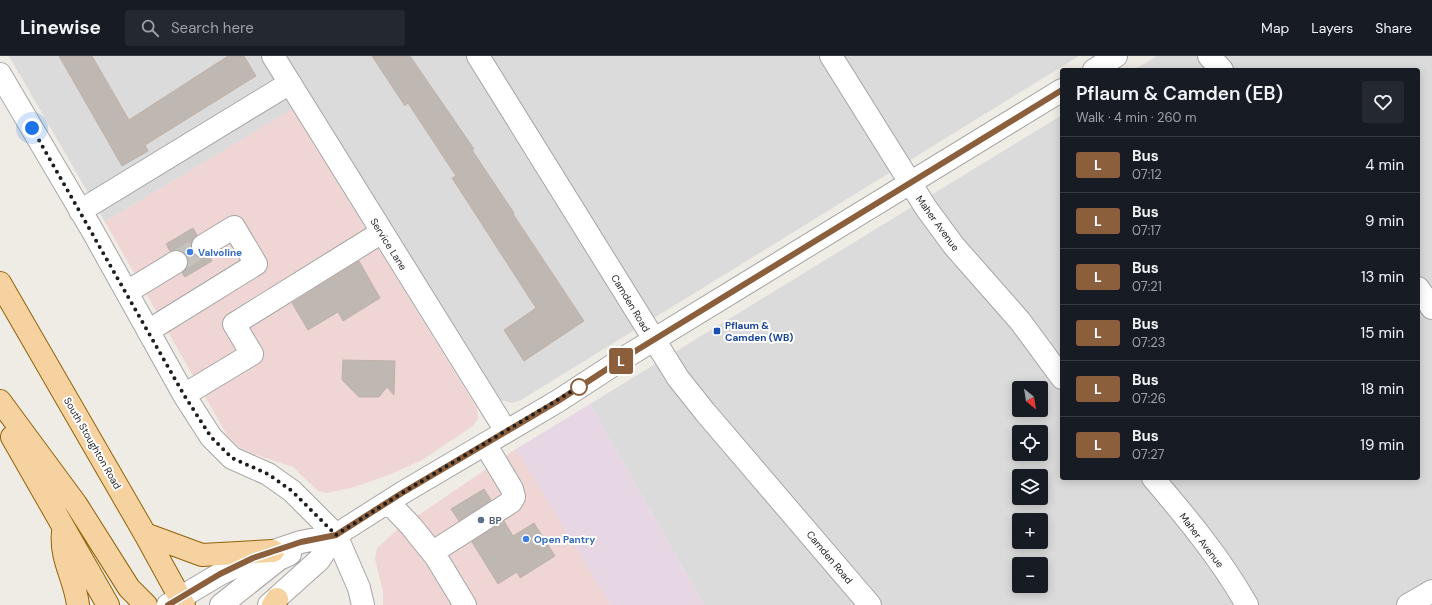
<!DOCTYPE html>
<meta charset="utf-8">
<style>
:root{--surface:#171b24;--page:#242831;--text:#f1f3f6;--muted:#9ea1a6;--line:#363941}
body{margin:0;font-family:"DM Sans",sans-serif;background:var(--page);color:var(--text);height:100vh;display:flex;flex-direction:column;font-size:15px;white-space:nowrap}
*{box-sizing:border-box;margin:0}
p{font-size:13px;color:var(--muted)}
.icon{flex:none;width:22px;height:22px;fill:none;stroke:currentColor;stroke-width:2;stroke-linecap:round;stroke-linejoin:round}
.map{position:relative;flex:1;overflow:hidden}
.side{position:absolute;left:1060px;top:12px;width:360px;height:412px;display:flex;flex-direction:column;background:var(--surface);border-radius:4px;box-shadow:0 2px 10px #0003}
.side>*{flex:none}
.badge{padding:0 8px;border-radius:3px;font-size:14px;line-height:26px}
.needle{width:26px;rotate:150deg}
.tools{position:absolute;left:1012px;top:325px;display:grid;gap:8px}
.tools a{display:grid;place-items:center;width:36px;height:36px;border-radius:4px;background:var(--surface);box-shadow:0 2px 10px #0003;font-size:20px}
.you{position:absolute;width:20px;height:20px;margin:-10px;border:3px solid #fff;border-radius:50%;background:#1a73e8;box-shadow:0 0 0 6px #1a73e833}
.map>.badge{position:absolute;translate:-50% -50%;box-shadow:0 0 0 2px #fff}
.round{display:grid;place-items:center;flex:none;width:42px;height:42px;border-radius:4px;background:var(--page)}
.head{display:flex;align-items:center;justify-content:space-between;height:68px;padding:0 16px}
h1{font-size:19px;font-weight:600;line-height:30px}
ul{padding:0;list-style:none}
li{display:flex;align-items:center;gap:12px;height:56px;padding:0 16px;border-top:1px solid var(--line)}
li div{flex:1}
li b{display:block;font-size:15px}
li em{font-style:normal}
li .badge{min-width:44px;font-weight:700;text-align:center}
header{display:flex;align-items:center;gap:24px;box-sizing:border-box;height:56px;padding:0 20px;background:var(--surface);border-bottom:1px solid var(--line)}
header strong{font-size:19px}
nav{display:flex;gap:22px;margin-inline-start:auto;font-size:14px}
.search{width:280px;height:36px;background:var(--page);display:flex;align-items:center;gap:10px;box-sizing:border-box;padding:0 14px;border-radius:4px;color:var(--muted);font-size:15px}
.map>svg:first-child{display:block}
</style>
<header>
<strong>Linewise</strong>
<div class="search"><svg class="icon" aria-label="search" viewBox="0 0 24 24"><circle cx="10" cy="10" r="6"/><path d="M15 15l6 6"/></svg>Search here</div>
<nav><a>Map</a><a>Layers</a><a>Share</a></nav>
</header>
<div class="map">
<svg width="1432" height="549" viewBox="0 0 1432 549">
<rect width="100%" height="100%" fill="#efebe5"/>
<path fill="#dcdbdb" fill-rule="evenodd" d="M 9,0 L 1079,0 L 521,344 L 512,347 L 500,344 L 398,186 L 311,42 L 105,166 Z
M 1157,0 L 1432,0 L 1432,549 L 704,549 L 590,348 L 1062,59 L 1062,422 L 1418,422 L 1418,14 L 1134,14 ZM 1019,332 L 1041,332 L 1041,354 L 1019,354 ZM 1019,376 L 1041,376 L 1041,398 L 1019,398 ZM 1019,420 L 1041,420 L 1041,442 L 1019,442 ZM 1019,464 L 1041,464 L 1041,486 L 1019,486 ZM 1019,508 L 1041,508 L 1041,530 L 1019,530 Z"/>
<path fill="#efd6d5" d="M 292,53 L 470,341 L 477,352 L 478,363 L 473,370 L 422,404 L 389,419 L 351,432 L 326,437 L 318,435 L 293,411 L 251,397 L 239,391 L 227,379 L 105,166 Z
M 516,393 L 611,549 L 383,549 L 383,535 L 375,503 L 377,492 L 398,473 Z"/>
<path fill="#e7d7e4" d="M 590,348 L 704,549 L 611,549 L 516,393 Z"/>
<path fill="#bfb7b1" stroke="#c0b2a8" d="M 59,0 L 92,0 L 129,64 L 228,0 L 244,0 L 256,20 L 145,89 L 148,95 L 122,110 Z
M 372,0 L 410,0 L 474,93 L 472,94 L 514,157 L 513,158 L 584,265 L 524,305 L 504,274 L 536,252 L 452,122 L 456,120 L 408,47 L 405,50 Z
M 193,172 L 197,179 L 192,184 L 191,191 L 192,196 L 197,201 L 204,202 L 210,201 L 212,205 L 185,221 L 182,217 L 187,212 L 188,206 L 187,200 L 182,195 L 176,194 L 170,195 L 166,188 Z
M 359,205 L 380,242 L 343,265 L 338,256 L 308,274 L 292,247 Z
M 343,304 L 395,305 L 394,339 L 387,331 L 379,341 L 359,341 L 342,324 Z
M 484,433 L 491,444 L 459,465 L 451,453 Z
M 504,465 L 513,480 L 534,467 L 555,500 L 520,522 L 517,516 L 498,528 L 472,486 Z"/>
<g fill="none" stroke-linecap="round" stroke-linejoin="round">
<path stroke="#c5c2bd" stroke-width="22" stroke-dasharray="22 11" stroke-linecap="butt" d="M 176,206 L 203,190"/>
<g stroke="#a5a5a5" stroke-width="24">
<path id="minor" d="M 273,0 L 506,375
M 478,0 L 678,322 L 705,356 L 870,549
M 831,0 L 926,152 L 954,190 L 1020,265 L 1062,322
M 1209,0 L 1222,14
M 1094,14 L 1116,0
M 0,18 L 92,174 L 184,339 L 211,381 L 232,402 L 268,418 L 292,435 L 336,479 L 359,532 L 363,549
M 80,155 L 290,27
M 1418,232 L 1432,252
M 127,236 L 176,206
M 148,275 L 256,208 L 234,171 L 203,190
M 184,339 L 252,298 L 234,268 L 382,176
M 1153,422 C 1187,462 1221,503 1247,549
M 388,446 L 411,470 L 436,501 L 465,549
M 433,496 L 511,446 L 514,441 L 512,433 L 485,388
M 168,549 L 220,518 L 253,502 L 301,486 L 336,479 L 402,437 L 558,345 L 624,302 L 1062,34
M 221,549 L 279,503 L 290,498
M 269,549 L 319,504 L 336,479
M 1408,549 L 1432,535"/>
</g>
<g stroke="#916307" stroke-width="24">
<path id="major" d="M 0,227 L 145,478 L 184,549
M 0,345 L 76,448 L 129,532 L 146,549
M 12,381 L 108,549
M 63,476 C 60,503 75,523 78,549
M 145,478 L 202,499 L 273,495
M 273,549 L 277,543"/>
</g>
<use href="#minor" stroke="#fff" stroke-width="22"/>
<use href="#major" stroke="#f7d2a1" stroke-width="22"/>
</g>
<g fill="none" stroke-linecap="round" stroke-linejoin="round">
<g stroke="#fff" stroke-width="9">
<path id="line" d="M 168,549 L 220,518 L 253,502 L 301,486 L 336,479 L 402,437 L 558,345 L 624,302 L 1062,34"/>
</g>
<use href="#line" stroke="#8b5e3c" stroke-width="6"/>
<path stroke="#1e1e1e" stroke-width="4" stroke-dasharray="0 7.2" d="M 32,72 L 184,339 L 211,381 L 232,402 L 268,418 L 292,435 L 336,479 L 402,437 L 579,331"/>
</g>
<g fill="#3f7fe0" stroke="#fff" stroke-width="1.5">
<circle cx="190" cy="196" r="4"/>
<circle cx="526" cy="483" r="4"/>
</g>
<rect fill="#1a4fb4" stroke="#fff" stroke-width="1.5" x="713" y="271" width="8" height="8" rx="2"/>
<circle fill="#fff" stroke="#8b5e3c" stroke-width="2" cx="579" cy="331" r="8"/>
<circle fill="#5c6f8a" stroke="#fff" stroke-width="1.5" cx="481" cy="464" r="4"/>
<g text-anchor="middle" stroke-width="4" stroke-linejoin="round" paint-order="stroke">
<g font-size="10" fill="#1e1e1e" stroke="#fff">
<text transform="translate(938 167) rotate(54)" y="4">Maher Avenue</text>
<text transform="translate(389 188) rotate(58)" y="4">Service Lane</text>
<text transform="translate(631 247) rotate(59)" y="4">Camden Road</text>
<text transform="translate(93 387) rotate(60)" y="4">South Stoughton Road</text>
<text transform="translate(1202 484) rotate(53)" y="4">Maher Avenue</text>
<text transform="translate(830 501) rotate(50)" y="4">Camden Road</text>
</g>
<g font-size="10" font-weight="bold" fill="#366cbe" stroke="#fff" text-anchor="start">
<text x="198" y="200">Valvoline</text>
<text x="534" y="487">Open Pantry</text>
</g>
<g font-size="10" font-weight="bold" fill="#164399" stroke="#fff" text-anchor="start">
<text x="725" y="273">Pflaum &amp;<tspan x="725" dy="12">Camden (WB)</tspan></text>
</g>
<g font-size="10" font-weight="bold" fill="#4e5e75" stroke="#fff" text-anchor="start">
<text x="489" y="468">BP</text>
</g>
</g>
</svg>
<div class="tools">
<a><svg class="needle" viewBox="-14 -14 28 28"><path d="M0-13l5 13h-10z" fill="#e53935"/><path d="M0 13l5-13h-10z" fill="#9ea1a6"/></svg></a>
<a><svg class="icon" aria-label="locate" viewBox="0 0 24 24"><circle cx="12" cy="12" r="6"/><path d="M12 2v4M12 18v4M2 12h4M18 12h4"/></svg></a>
<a><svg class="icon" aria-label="layers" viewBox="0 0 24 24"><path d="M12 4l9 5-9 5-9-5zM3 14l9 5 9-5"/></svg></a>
<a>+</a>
<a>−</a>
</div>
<div class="you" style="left:32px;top:72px"></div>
<b class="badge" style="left:621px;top:305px;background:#8b5e3c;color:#fff">L</b>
<section class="side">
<div class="head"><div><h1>Pflaum &amp; Camden (EB)</h1><p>Walk · 4 min · 260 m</p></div><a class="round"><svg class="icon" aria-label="heart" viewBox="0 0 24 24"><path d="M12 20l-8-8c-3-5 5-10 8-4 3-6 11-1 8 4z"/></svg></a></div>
<ul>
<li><span class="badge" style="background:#8b5e3c;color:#fff">L</span><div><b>Bus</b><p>07:12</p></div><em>4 min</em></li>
<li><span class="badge" style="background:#8b5e3c;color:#fff">L</span><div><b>Bus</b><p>07:17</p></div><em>9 min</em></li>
<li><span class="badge" style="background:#8b5e3c;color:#fff">L</span><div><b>Bus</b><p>07:21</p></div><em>13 min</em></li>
<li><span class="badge" style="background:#8b5e3c;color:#fff">L</span><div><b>Bus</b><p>07:23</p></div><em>15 min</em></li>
<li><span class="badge" style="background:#8b5e3c;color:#fff">L</span><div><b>Bus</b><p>07:26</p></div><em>18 min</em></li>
<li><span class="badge" style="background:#8b5e3c;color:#fff">L</span><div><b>Bus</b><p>07:27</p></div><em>19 min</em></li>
</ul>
</section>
</div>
